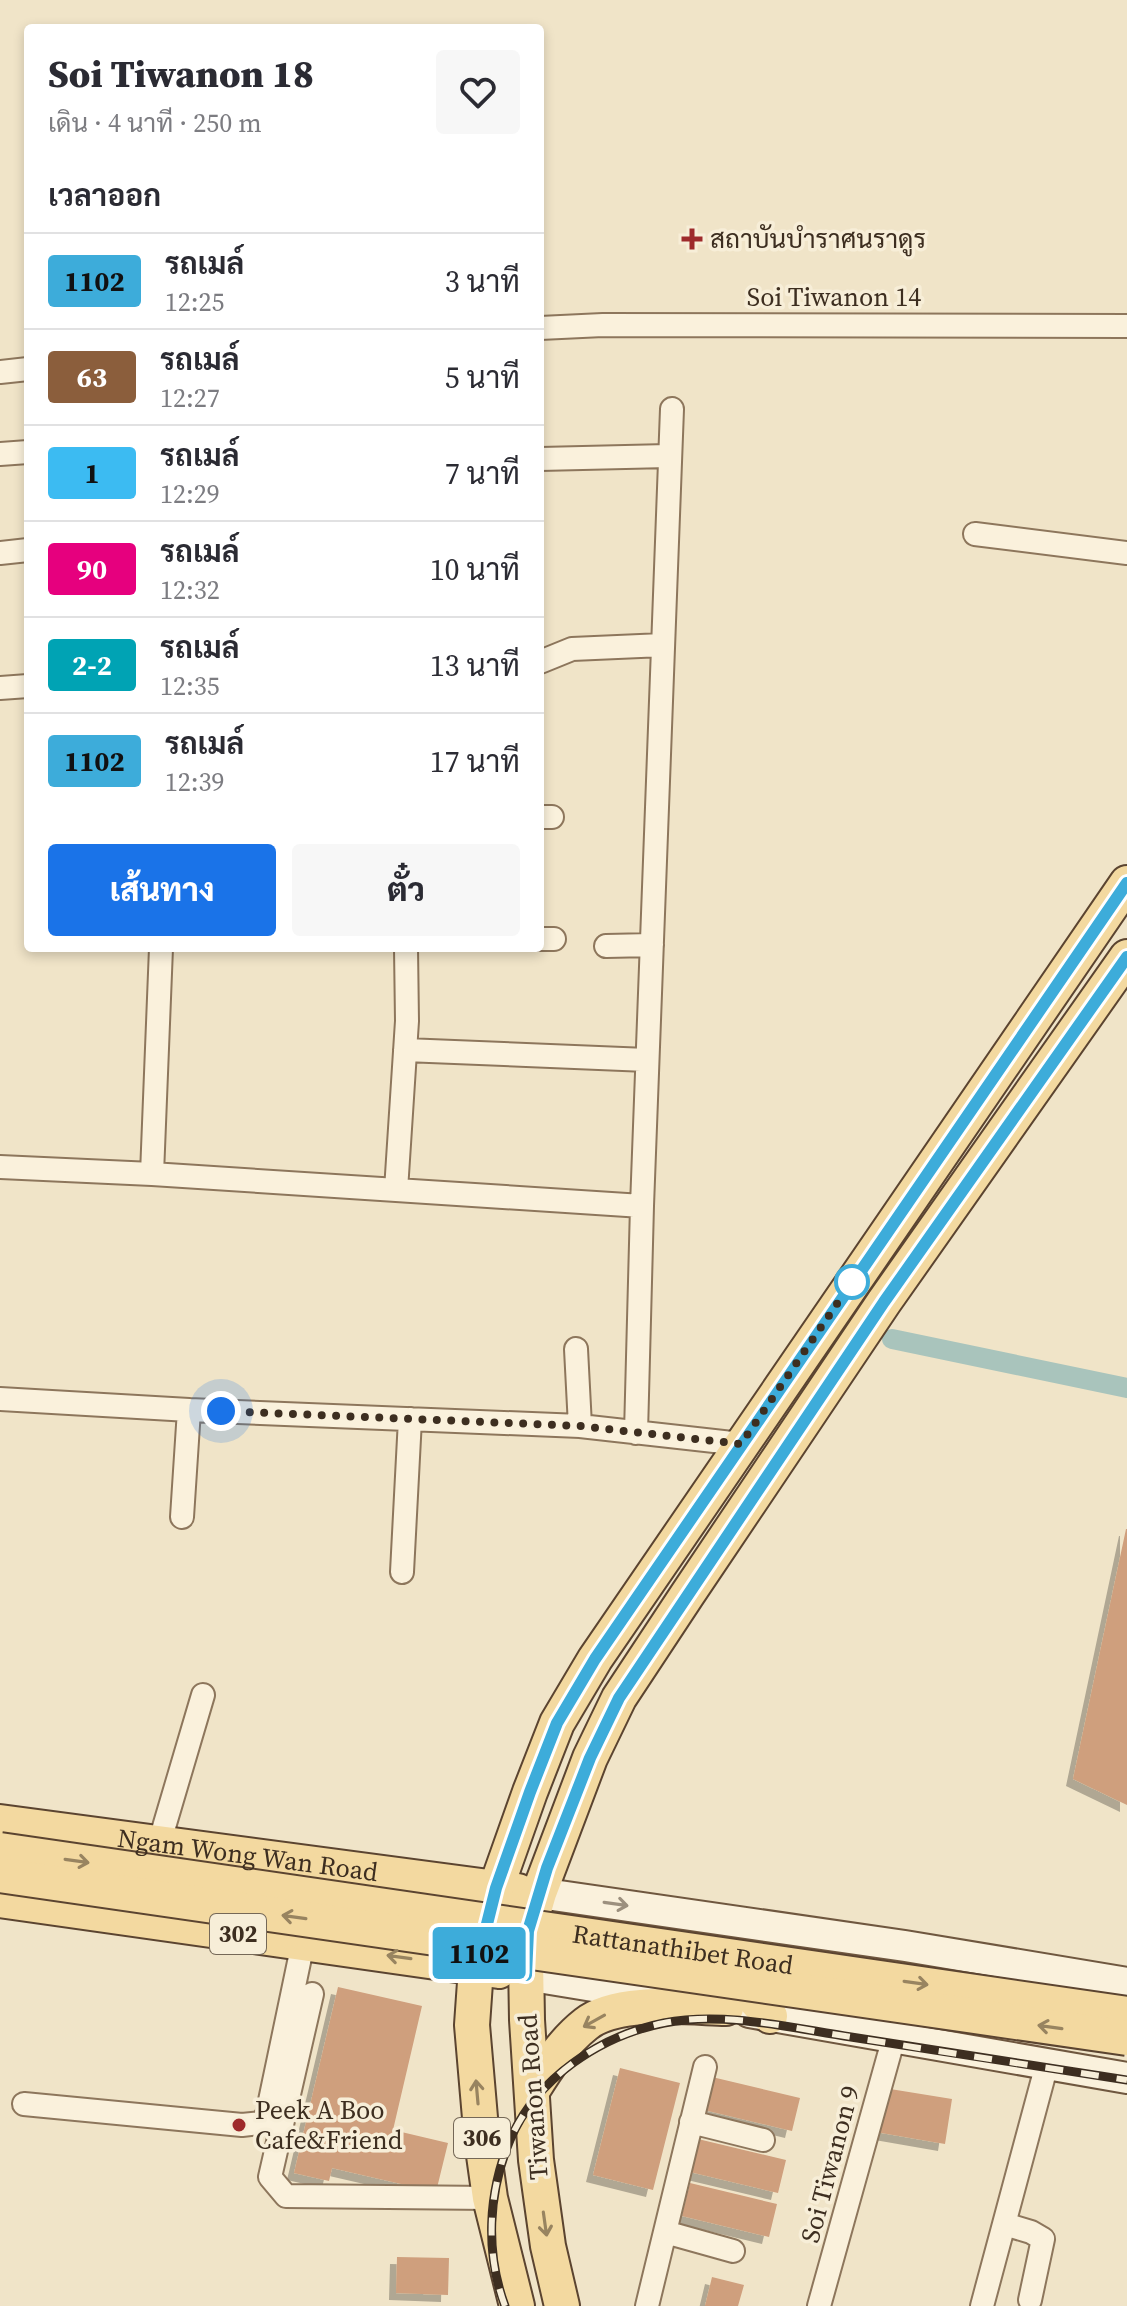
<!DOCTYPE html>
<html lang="th">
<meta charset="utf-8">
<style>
:root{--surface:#fff;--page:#f7f7f7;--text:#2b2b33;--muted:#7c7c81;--line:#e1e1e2;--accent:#1a73e8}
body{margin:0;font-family:"Source Serif 4",Sarabun,serif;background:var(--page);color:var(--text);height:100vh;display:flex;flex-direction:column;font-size:30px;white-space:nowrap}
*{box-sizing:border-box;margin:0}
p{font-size:26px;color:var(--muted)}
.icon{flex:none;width:44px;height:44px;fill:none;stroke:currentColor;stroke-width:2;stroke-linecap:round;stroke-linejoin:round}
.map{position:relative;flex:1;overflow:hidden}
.details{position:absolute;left:24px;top:24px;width:520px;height:928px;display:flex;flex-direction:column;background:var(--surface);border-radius:8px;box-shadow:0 4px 12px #0003}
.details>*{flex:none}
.badge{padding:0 16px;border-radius:6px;font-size:28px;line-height:52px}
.you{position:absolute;width:40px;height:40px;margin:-20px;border:6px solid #fff;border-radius:50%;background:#1a73e8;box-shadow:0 0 0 12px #1a73e833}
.map>.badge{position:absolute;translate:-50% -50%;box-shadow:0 0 0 4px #fff}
h2{padding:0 24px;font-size:30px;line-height:72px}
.round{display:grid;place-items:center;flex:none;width:84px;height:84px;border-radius:8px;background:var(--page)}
.overview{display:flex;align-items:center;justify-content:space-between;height:136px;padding:0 24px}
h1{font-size:38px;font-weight:800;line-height:60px}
.primary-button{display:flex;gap:16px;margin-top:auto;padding:16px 24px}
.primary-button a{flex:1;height:92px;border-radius:8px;background:var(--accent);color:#fff;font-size:32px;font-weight:800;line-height:92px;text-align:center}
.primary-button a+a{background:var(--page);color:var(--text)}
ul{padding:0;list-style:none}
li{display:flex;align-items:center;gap:24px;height:96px;padding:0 24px;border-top:2px solid var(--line)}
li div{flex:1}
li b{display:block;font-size:30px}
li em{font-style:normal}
li .badge{min-width:88px;font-weight:700;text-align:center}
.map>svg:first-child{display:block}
</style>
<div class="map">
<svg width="1127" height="2306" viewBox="0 0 1127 2306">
<defs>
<filter id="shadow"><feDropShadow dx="-7" dy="7" stdDeviation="0" flood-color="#0004"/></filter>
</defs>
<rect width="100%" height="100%" fill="#f0e4c8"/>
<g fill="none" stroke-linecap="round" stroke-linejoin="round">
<path stroke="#a9c4bc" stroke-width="20" d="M 892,1339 L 1127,1388"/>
</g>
<path fill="#cf9f7d" filter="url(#shadow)" d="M 1126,1529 L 1127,1529 L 1127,1805 L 1073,1779 Z
M 338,1987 L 422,2006 L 393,2130 L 448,2143 L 436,2192 L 332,2168 L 329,2181 L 294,2173 Z
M 620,2068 L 680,2083 L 653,2190 L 593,2175 Z
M 712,2077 L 800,2098 L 792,2131 L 704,2110 Z
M 884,2088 L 952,2099 L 945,2144 L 876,2132 Z
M 698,2139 L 786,2160 L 778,2193 L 690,2172 Z
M 690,2183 L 777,2204 L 769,2237 L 682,2216 Z
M 397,2257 L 449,2258 L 448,2295 L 396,2293 Z
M 712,2277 L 744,2285 L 738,2306 L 705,2306 Z"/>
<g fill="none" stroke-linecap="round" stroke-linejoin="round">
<g stroke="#8d765c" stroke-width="26">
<path id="street" d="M 540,328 L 603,325 L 1127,326
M 0,372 L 28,369
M 0,454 L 28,452
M 540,459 L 668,456
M 975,534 L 1127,553
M 0,553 L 28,550
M 540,662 L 572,649 L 663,645
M 0,688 L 28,686
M 540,817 L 552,817
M 540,939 L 554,939
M 606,946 L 652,945
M 405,1050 L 647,1060
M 0,1167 L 152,1174 L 642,1206
M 152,1174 L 161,948
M 396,1190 L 407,1021 L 406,948
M 576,1349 L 580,1426
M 0,1399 L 189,1410 L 580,1426 L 741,1444
M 636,1433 L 642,1206 L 672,409
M 182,1517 L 189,1410
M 402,1572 L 410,1419
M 159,1844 L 203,1695
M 312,1994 L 270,2177 L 286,2196 L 490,2198
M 24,2104 L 242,2125 L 261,2123 L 267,2115 L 303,1943
M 691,2122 L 763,2140
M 1004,2224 L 1031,2232 L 1043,2239 L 1030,2300
M 665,2232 L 733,2251
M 647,2306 L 705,2067
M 819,2306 L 894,2037
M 982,2306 L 1047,2064"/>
</g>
<g stroke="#6f573f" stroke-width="34">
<path id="secondary" d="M 539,1893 L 905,1946 L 1127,1983
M 526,1975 L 666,1998
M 749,2012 L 1127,2078"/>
</g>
<g stroke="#5b4430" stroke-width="38">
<g id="primary">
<path id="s1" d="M 0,1822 L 518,1891"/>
<path d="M 0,1900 L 499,1971"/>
<path d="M 723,1973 L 746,1990 L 770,2016"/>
<path d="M 532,2091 C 547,2067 563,2042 586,2024 C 617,1999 687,2007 726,2008"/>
<path d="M 517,2306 L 490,2198 L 482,2141 L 472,2025 L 476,1968 L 496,1888 L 530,1792 L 557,1723 L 595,1659 L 1127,883"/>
<path d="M 562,2306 L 548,2246 L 536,2160 L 527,2020 L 526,1961 L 528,1931 L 539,1893 L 590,1758 L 619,1698 L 687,1595 L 884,1302 L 1127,957"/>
</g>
</g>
<use href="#street" stroke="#faf1dc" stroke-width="22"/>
<use href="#secondary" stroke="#faf1dc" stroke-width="30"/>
<use href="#primary" stroke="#f3d9a0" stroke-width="34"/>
<g stroke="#3d2e20" stroke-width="9">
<path id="rail" d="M 505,2306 C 485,2252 488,2193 510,2140 C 536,2079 599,2036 664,2023 C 724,2011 791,2028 851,2037 C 943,2052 1035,2066 1127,2080"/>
</g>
<use href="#rail" stroke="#f7eed8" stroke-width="6" stroke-dasharray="18" stroke-linecap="butt"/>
<g stroke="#5b4430" stroke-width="38" stroke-linecap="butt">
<g id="primary-bridge">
<path id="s2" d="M 0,1850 L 1127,2014"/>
<path d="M 0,1875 L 1127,2038"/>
</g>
</g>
<use href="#primary-bridge" stroke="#f3d9a0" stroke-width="34"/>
</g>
<defs><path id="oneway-shaft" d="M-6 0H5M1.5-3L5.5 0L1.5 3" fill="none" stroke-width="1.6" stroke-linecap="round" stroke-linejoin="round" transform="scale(2)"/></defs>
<g stroke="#988460">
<use href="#oneway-shaft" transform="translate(77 1861) rotate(8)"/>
<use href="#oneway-shaft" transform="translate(294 1917) rotate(-172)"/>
<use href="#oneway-shaft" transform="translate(399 1957) rotate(-172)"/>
<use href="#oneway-shaft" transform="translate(916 1983) rotate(8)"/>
<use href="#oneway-shaft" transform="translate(594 2021) rotate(151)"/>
<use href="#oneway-shaft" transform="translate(1050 2027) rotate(-172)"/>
<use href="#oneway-shaft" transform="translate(477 2092) rotate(-95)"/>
<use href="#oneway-shaft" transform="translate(545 2224) rotate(82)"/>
</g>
<use stroke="#9c907e" href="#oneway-shaft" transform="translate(616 1904) rotate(8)"/>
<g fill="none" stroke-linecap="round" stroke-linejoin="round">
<g stroke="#fff" stroke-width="18">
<path id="line" d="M 1127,883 L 595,1659 L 557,1723 L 530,1792 L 496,1888 L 476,1968 L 526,1975 L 528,1931 L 547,1868 L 590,1758 L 619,1698 L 884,1302 L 1127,957"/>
</g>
<use href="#line" stroke="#3dacda" stroke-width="12"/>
<path stroke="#3d2e20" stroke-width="8" stroke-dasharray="0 14.4" d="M 221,1411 L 580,1426 L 741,1444 L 852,1282"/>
</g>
<g fill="#9e2a2b" stroke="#f7eed8" stroke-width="3">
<path d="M688 227h8v8h8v8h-8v8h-8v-8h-8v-8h8z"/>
<circle cx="239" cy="2125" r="8"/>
</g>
<circle fill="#fff" stroke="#3dacda" stroke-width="4" cx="852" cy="1282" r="16"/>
<g text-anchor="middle" stroke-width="7" stroke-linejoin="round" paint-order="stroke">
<g fill="#f7eed8" stroke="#756857" stroke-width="2">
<rect x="210" y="1914" width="56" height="40" rx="6"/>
<rect x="454" y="2118" width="56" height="40" rx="6"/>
</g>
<g font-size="24" font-weight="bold" fill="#3d2e20">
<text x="238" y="1942">302</text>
<text x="482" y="2146">306</text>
</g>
<g font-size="26" fill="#3d2e20" stroke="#f7eed8" text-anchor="start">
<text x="710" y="248">สถาบันบำราศนราดูร</text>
<text x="255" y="2119">Peek A Boo<tspan x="255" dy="30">Cafe&amp;Friend</tspan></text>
</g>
<g font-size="26" fill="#3d2e20" stroke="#f7eed8">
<text x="834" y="306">Soi Tiwanon 14</text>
<text dy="9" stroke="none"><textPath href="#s1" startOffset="250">Ngam Wong Wan Road</textPath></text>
<text dy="9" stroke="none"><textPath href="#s2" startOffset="690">Rattanathibet Road</textPath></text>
<text transform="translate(533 2097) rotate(-94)" y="9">Tiwanon Road</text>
<text transform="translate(830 2164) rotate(-75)" y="9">Soi Tiwanon 9</text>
</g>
</g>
</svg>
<div class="you" style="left:221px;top:1411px"></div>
<b class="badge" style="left:479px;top:1953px;background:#3dacda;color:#111">1102</b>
<section class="details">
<div class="overview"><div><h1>Soi Tiwanon 18</h1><p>เดิน · 4 นาที · 250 m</p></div><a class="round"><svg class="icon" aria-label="heart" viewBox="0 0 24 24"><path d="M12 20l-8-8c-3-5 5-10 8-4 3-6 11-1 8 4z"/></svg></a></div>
<h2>เวลาออก</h2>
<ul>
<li><span class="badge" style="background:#3dacda;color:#111">1102</span><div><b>รถเมล์</b><p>12:25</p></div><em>3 นาที</em></li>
<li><span class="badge" style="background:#8b5e3c;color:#fff">63</span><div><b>รถเมล์</b><p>12:27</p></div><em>5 นาที</em></li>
<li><span class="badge" style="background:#3cbbf2;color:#111">1</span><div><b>รถเมล์</b><p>12:29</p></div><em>7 นาที</em></li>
<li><span class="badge" style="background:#e6007e;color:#fff">90</span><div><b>รถเมล์</b><p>12:32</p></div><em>10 นาที</em></li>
<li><span class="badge" style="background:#00a3b4;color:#fff">2-2</span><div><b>รถเมล์</b><p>12:35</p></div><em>13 นาที</em></li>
<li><span class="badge" style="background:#3dacda;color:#111">1102</span><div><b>รถเมล์</b><p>12:39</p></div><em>17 นาที</em></li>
</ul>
<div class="primary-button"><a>เส้นทาง</a><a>ตั๋ว</a></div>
</section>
</div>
